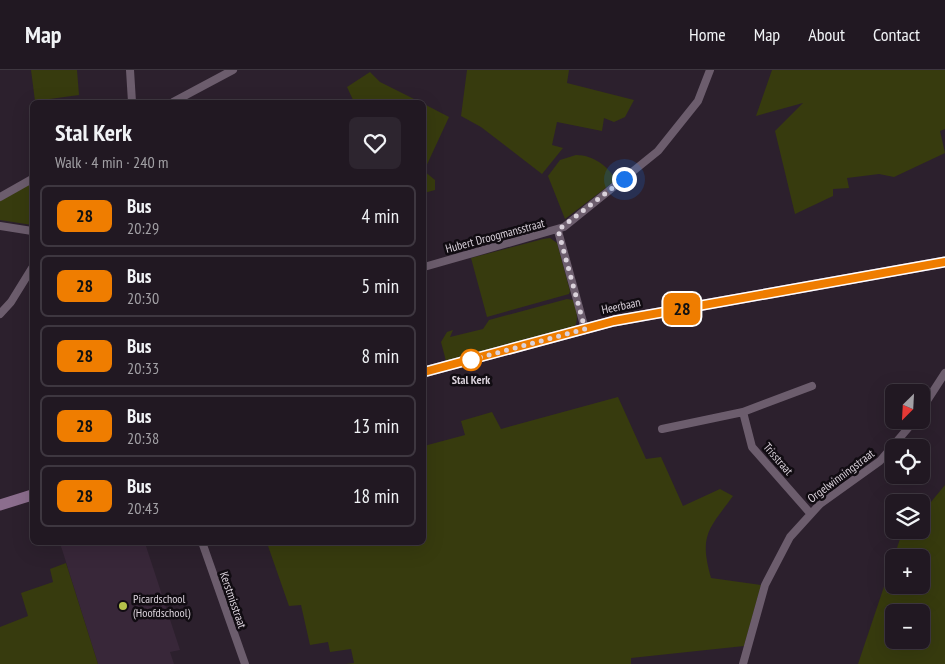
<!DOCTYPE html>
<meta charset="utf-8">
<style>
:root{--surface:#211822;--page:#2d252f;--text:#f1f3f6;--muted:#a2a0a5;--line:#3e3740}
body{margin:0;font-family:"PT Sans Narrow",sans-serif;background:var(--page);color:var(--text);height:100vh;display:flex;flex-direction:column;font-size:19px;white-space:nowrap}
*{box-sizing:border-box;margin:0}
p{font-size:16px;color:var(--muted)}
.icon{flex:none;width:28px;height:28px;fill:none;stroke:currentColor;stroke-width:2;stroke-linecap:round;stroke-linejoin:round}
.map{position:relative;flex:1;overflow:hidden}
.details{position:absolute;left:30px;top:30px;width:396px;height:445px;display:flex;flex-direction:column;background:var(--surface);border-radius:8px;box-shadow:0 5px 20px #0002,0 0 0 1px var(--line)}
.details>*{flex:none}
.badge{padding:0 10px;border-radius:8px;font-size:18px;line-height:32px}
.needle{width:32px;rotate:204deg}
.controls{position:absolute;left:885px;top:314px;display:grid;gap:10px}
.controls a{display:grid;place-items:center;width:45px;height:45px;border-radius:8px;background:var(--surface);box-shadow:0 5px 20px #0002,0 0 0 1px var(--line);font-size:25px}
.you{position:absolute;width:25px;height:25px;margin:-12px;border:4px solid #fff;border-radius:50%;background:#1a73e8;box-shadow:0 0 0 8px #1a73e833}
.map>.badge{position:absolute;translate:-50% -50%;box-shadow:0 0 0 2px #fff}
.round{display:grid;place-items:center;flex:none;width:52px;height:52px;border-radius:8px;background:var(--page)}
.head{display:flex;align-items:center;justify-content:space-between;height:85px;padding:0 25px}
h1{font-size:24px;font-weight:700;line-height:38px}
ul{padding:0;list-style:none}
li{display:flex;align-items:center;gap:15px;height:62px;margin:0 10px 8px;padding:0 15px;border:2px solid var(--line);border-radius:8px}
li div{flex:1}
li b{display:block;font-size:19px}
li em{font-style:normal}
li .badge{min-width:55px;font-weight:700;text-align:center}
header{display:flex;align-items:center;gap:30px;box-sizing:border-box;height:70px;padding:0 25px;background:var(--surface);border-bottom:1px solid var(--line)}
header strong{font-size:24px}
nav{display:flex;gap:28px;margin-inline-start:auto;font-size:18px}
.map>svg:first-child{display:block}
</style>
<header>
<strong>Map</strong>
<nav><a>Home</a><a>Map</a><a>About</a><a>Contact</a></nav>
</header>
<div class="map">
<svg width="945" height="594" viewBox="0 0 945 594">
<rect width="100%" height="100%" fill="#2c202d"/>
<path fill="#382739" d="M 60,473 L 145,473 L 180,580 L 170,582 L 174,594 L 98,594 Z"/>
<path fill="#373b0e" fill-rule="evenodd" d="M 31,0 L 77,0 L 79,25 L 35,31 Z
M 467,0 L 569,0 L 567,13 L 634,30 L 625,47 L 614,52 L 604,48 L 602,61 L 557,52 L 552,75 L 563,78 L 542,104 L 481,57 L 461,46 Z
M 772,0 L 945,0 L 945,59 L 940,61 L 945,83 L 894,107 L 879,104 L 847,108 L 849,118 L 833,119 L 833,126 L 795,144 L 775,61 L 803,33 L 756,46 Z
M 370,2 L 380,12 L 420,32 L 354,32 L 347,17 Z
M 424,34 L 449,47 L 424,101 L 435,110 L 435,120 L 424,123 Z
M 576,85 C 593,85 608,96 616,110 L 565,149 L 548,106 L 560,90 Z
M 32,113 L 32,155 L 0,150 L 0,131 Z
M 543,169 L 550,168 L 557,173 L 570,221 L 569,224 L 487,247 L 471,188 Z
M 567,229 L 573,230 C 576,238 579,248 575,256 L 446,291 L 441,272 L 447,262 L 453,260 L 450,267 L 483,259 L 489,250 Z
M 618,327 L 646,389 L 661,387 L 683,436 L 720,419 L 733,426 C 708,460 699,465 711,508 L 761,515 L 744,576 L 631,588 L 631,594 L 346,594 L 354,593 L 351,579 L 330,582 L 328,572 L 310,575 L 301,535 L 289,536 L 267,473 L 424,472 L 424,376 L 465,365 L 461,351 L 492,342 L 501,359 Z
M 945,415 L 945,594 L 858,594 L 903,460 L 921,460 L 921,435 L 926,438 ZM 894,488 L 921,488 L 921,515 L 894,515 ZM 894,542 L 921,542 L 921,570 L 894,570 Z
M 66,493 L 98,594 L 0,594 L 0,557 L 28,546 L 21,523 L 53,512 L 50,499 Z"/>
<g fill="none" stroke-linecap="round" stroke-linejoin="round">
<path stroke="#6c5d6d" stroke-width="8" d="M 130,0 L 132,32
M 173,32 L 233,0
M 0,127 L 32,109
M 0,156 L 32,161
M 558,161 L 585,259
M 424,197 L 564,157 L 658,81 L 698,31 L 710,0
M 0,244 L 11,232 L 32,198
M 921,340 L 945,303
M 743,342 L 752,377 L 810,443
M 662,359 L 743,342 L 812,316
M 202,472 L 245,594
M 743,594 L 765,515 L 790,467 L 820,434 L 880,391 L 915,350"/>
<path stroke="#8c6e8e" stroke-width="11" d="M 424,302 L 614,251 L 945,192
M 0,435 L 32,425"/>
</g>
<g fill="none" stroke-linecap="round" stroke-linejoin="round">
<g stroke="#fff" stroke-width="11">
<path id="line" d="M 424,302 L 614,251 L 945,192"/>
</g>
<use href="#line" stroke="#ef7d00" stroke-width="8"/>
<path stroke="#dad2db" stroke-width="5" stroke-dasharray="0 9" d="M 471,290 L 467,291 L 585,259 L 558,160 L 624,109"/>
</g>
<circle fill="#fff" stroke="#ef7d00" stroke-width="2.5" cx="471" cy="290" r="10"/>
<circle fill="#b5c24a" stroke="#110c12" stroke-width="2" cx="123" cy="536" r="5"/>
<g text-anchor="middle" stroke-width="5" stroke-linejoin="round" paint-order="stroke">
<g font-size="12" fill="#dad2db" stroke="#110c12">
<text transform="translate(495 166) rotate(-15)" y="4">Hubert Droogmansstraat</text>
<text transform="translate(621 236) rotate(-12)" y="4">Heerbaan</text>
<text transform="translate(778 389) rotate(49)" y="4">Trisstraat</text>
<text transform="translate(841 406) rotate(-37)" y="4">Orgelwinningstraat</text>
<text transform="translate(233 530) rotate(71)" y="4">Kerstmisstraat</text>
</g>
<g font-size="12" font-weight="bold" fill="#dad2db" stroke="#110c12">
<text x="471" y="314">Stal Kerk</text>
</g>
<g font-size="12" fill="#dad2db" stroke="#110c12" text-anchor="start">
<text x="133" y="533">Picardschool<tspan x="133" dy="14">(Hoofdschool)</tspan></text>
</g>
</g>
</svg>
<div class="controls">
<a><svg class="needle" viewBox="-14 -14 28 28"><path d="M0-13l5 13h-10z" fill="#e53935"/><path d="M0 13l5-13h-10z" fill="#a2a0a5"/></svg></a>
<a><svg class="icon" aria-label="locate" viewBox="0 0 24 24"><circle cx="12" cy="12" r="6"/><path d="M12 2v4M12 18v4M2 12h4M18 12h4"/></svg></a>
<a><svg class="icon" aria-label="layers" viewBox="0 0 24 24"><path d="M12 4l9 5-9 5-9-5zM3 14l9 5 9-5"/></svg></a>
<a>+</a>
<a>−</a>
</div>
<div class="you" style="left:624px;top:109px"></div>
<b class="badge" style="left:682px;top:239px;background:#ef7d00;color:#111">28</b>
<section class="details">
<div class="head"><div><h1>Stal Kerk</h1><p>Walk · 4 min · 240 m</p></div><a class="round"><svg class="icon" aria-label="heart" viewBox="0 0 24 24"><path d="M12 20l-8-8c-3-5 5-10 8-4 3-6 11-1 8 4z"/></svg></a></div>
<ul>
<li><span class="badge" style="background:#ef7d00;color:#111">28</span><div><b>Bus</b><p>20:29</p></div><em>4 min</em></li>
<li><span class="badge" style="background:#ef7d00;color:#111">28</span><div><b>Bus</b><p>20:30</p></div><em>5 min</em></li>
<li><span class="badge" style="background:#ef7d00;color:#111">28</span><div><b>Bus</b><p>20:33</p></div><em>8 min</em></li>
<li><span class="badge" style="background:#ef7d00;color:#111">28</span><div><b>Bus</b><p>20:38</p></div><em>13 min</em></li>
<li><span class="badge" style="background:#ef7d00;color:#111">28</span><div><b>Bus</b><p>20:43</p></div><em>18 min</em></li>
</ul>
</section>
</div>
